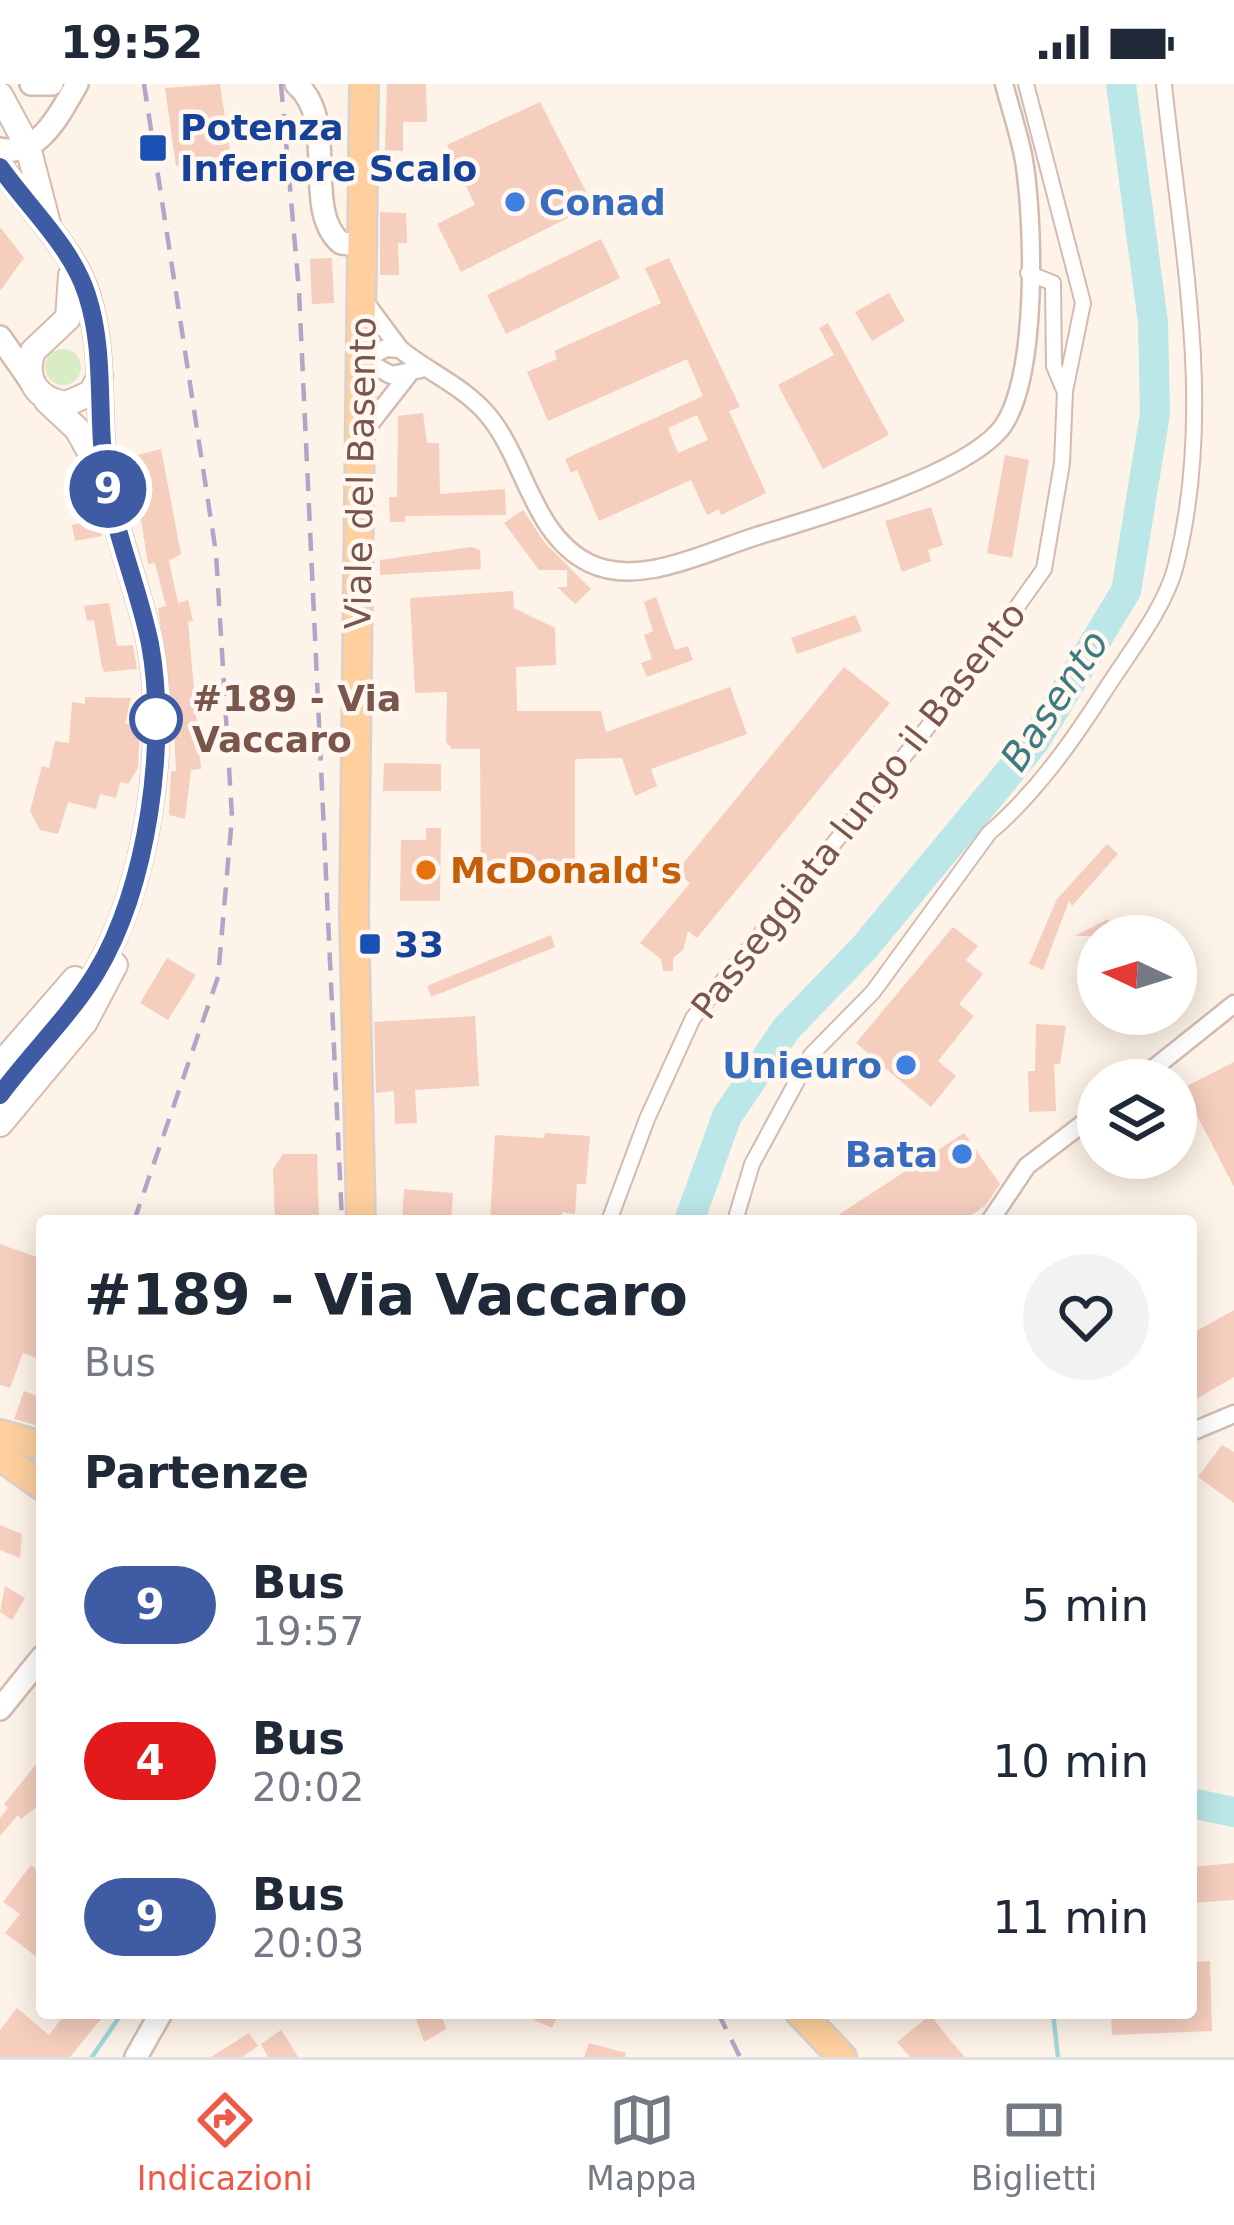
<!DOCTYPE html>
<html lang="it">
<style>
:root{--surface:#fff;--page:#f2f2f3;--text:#1f2937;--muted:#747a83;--line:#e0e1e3;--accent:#ee5a47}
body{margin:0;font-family:"DejaVu Sans",sans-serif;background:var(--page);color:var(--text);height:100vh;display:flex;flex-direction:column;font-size:45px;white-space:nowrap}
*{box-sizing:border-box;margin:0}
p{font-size:39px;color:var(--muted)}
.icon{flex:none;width:66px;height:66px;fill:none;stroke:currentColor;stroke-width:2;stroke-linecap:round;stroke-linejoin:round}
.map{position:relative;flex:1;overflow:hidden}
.sheet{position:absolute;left:36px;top:1131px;width:1161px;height:804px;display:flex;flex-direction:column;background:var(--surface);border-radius:12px;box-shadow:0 6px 30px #0003}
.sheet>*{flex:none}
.badge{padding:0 24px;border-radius:39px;font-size:42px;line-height:78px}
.needle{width:78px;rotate:274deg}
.controls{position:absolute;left:1077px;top:831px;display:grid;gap:24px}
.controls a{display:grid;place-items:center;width:120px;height:120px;border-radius:50%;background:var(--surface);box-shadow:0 6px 30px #0003;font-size:60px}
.map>.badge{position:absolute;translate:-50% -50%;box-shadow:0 0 0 6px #fff}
h2{padding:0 48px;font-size:45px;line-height:108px}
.round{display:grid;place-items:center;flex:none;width:126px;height:126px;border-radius:63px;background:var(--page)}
.summary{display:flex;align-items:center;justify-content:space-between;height:204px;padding:0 48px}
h1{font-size:57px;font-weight:700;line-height:90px}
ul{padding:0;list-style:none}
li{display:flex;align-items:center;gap:36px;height:156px;padding:0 48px}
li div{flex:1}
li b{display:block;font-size:45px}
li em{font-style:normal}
li .badge{min-width:132px;font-weight:700;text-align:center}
.status{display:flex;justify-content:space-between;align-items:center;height:84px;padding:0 60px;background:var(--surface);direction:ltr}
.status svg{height:33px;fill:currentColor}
.tab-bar{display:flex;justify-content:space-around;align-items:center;height:168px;border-top:3px solid var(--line);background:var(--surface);font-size:33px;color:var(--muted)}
.tab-bar a{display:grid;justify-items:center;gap:6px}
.tab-bar .selected{color:var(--accent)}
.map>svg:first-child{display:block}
</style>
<div class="status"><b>19:52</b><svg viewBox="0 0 49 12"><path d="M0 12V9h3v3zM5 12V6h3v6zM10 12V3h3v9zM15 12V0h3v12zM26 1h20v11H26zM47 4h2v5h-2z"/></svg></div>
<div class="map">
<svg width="1234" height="1973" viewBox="0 0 1234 1973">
<rect width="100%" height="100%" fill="#fef3e8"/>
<path fill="#d9edc5" d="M45 283a18 18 0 1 1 36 0a18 18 0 1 1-36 0Z"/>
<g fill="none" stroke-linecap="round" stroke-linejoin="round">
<path stroke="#a0d9dc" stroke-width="4.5" d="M 1053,1929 L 1058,1973
M 92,1973 L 122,1929"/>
<path stroke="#bbe7e9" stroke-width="30" d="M 689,1137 L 727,1032 L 786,945 L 864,864 L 1035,657 L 1126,507 L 1155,330 L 1153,238 L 1121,0
M 1191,1719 L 1234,1728"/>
</g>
<path fill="#f5cebe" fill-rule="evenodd" d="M 220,0 L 231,74 L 176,82 L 165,4 Z
M 387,0 L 426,0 L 427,38 L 403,38 L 403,67 L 385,66 Z
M 540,18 L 593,121 L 461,188 L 437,140 L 475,121 L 447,61 Z
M 380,128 L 406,129 L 407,159 L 398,159 L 399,191 L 380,191 Z
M 0,143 L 24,174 L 0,207 Z
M 601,155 L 620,194 L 506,250 L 487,211 Z
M 332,174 L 334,219 L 312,220 L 310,175 Z
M 669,174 L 740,323 L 729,327 L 766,409 L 721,431 L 719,425 L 707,431 L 691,396 L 599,437 L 577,386 L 571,389 L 565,375 L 703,312 L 687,275 L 548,337 L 527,288 L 557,275 L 554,267 L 661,219 L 645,184 ZM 697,331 L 708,356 L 678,369 L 668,344 Z
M 889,209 L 905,237 L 872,257 L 855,228 Z
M 828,239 L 889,351 L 823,385 L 778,301 L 834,271 L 819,244 Z
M 423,329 L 427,359 L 439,359 L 440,410 L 505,405 L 506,431 L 405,432 L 405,438 L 390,438 L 389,413 L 397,413 L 398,332 Z
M 161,365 L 181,470 L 169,477 L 178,519 L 188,516 L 193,537 L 188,538 L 201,685 L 191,686 L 185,735 L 169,731 L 171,687 L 176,687 L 173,628 L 158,524 L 166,522 L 155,479 L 148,480 L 131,373 Z
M 1005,371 L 1029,376 L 1012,474 L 987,469 Z
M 931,423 L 943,461 L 928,466 L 931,477 L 902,488 L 885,437 Z
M 523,426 L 545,459 L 591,505 L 575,520 L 557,503 L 567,503 L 567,486 L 539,486 L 504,439 Z
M 98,435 L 102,452 L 75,457 L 72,441 Z
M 471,463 L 480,466 L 481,485 L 380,491 L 380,476 Z
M 513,507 L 514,524 L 555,544 L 556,581 L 516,583 L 517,627 L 601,627 L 606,648 L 730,603 L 747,650 L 651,685 L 657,702 L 635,712 L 622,674 L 575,675 L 575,777 L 481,778 L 480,665 L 452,665 L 446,658 L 447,608 L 415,609 L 410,514 Z
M 656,513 L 675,566 L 688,562 L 693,576 L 647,593 L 641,579 L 652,575 L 644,551 L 653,547 L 644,518 Z
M 109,519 L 117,562 L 133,561 L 137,585 L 104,588 L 102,583 L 94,536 L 87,537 L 84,522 Z
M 855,531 L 862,547 L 797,570 L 791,554 Z
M 844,583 L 890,619 L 697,854 L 688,847 L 683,866 L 673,874 L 673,887 L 663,887 L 661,875 L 640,859 L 690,799 L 676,788 Z
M 85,613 L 131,614 L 125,640 L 140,642 L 138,684 L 128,700 L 120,698 L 116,714 L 100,710 L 96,725 L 68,718 L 58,750 L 40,746 L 30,727 L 42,682 L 49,684 L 55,657 L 69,659 L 72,618 L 85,620 Z
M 384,679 L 441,680 L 441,707 L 383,707 Z
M 426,744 L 441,744 L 440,817 L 400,817 L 401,756 L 426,756 Z
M 1107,760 L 1118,770 L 1072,822 L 1069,817 L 1043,886 L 1029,880 L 1057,815 Z
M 1108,835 L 1117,852 L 1075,852 Z
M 953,843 L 978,862 L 966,876 L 983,890 L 959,920 L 974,932 L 938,977 L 956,992 L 931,1023 L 856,959 Z
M 551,851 L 555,863 L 431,913 L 427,902 Z
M 167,874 L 196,891 L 168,936 L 140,919 Z
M 1129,930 L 1166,930 L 1138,945 Z
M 475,932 L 479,1002 L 415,1006 L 417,1039 L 395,1040 L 394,1007 L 376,1009 L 374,938 Z
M 1036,940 L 1066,942 L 1060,980 L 1054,980 L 1056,1027 L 1029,1028 L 1028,987 L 1035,987 Z
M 1234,978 L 1234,1103 L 1183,1004 Z
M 545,1049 L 590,1052 L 586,1100 L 577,1100 L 575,1130 L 562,1128 L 562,1137 L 490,1137 L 495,1051 L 544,1054 Z
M 964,1049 L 1000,1100 L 985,1122 L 962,1137 L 829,1137 Z
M 283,1070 L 317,1070 L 319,1137 L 275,1137 L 273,1085 Z
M 404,1105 L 453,1109 L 451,1137 L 402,1137 Z
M 0,1160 L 42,1175 L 42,1276 L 23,1269 L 10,1304 L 0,1301 Z
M 1234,1226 L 1234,1293 L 1191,1318 L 1191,1250 Z
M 24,1307 L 42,1314 L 42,1343 L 14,1335 Z
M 1222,1361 L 1234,1368 L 1234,1419 L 1198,1393 Z
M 0,1441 L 22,1450 L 20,1474 L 0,1466 Z
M 5,1502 L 25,1514 L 12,1536 L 0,1528 Z
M 42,1673 L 42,1719 L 21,1735 L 18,1731 L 0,1752 L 0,1734 L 8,1724 L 4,1720 Z
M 1234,1779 L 1234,1816 L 1191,1819 L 1191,1783 Z
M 31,1781 L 42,1790 L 42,1877 L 5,1849 L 20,1830 L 3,1818 Z
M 1210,1877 L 1212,1947 L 1112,1951 L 1111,1929 L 1191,1929 L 1191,1878 Z
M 17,1924 L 49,1951 L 66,1929 L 106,1929 L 70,1973 L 0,1973 L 0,1946 Z
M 414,1929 L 441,1929 L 446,1945 L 424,1958 Z
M 519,1929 L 559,1929 L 552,1944 Z
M 930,1931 L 952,1958 L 965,1973 L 910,1973 L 897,1958 Z
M 281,1946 L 289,1958 L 298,1973 L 268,1973 L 261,1960 Z
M 249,1949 L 258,1962 L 242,1973 L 211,1973 Z
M 589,1959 L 626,1969 L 625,1973 L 584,1973 Z"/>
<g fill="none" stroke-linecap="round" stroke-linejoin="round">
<g stroke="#d3bbaf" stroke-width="18">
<path id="pedestrian" d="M 1028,189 L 1053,199 L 1054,282 L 1064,306
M 609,1137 L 647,1035 L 693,934 L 960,603 L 1044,485 L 1062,379 L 1065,307 L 1083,219 L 1026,0
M 735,1137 L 752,1080 L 811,971 L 873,908 L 989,749 C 1035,710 1071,659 1104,608 C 1128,570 1165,525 1176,481 C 1216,323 1180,159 1164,0"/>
</g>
<g stroke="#d3bbaf" stroke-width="21">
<path id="minor" d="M 365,218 L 400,265
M 421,285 L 391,291 L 364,276 L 386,264 L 400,265 C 428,288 463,302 487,330 C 525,374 532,451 589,479 C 639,504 708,467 757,452 C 818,433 956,394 998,348 C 1040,304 1034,129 1023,71 C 1018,47 1010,23 1004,0
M 362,350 L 409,290
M 1139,996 L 1234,920
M 990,1137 L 1027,1082 L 1098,1028
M 1191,1348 L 1234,1330"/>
</g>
<g stroke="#d3bbaf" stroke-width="26">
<path id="tertiary" d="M 31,0 L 52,0
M 296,0 C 340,36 301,126 341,159 L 362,161
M 0,65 C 39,74 60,29 77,0
M 0,253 L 34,302
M 0,1625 L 42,1573
M 136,1973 L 161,1929"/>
</g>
<g stroke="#d7bbac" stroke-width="28">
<path id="secondary" d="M 0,11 L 28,63 L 48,140
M 0,82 C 28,123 72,163 87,210 C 107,272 95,337 107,400 C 117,454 139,506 150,560 C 168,658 148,802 96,889 C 69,933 31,969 0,1011
M 71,191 L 68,234 L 33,267 C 23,295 37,316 66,320 L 91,309 L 100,292
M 47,317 L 77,345 L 98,383
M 0,981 L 75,895
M 0,1040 L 85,938 L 115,881"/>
</g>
<g stroke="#dad0cc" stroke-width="32">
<path id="primary" d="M 361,1137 L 354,832 L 364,0
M 0,1350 L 42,1362
M 0,1372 L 42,1402
M 800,1929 L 842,1973"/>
</g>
<use href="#pedestrian" stroke="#fff" stroke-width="14"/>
<use href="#minor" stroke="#fff" stroke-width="16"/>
<use href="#tertiary" stroke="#fff" stroke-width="21"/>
<use href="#secondary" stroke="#fff" stroke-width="24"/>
<use href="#primary" stroke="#ffd09e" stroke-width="27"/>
<path stroke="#b4a4c9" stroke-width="4.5" stroke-dasharray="18 12" stroke-linecap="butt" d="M 281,0 L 299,207 L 342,1137
M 134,1137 L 218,893 L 232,733 L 216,469 L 144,0
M 718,1929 L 740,1973"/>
</g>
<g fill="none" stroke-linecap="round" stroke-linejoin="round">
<g stroke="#fff" stroke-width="27">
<path id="line" d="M 0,83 C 28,123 72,163 87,211 C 107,272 95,337 107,401 C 117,455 139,506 150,560 C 168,657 148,803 96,889 C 69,933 31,969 0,1011"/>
</g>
<use href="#line" stroke="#3e5ba3" stroke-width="18"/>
</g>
<g fill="#1a4fb4" stroke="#fff7f0" stroke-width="4.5">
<rect x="138" y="49" width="30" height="30" rx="6"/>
<rect x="358" y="848" width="24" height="24" rx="6"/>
</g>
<g fill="#3f7fe0" stroke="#fff7f0" stroke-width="4.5">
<circle cx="515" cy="118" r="12"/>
<circle cx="906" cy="981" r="12"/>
<circle cx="962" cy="1070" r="12"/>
</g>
<circle fill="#fff" stroke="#3e5ba3" stroke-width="6" cx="156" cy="635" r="24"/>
<circle fill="#e8710a" stroke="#fff7f0" stroke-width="4.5" cx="426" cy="786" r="12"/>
<g text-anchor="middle" stroke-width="9" stroke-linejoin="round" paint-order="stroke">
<g font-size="36" font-weight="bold" fill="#164399" stroke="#fff7f0" text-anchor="start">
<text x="180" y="56">Potenza<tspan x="180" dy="41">Inferiore Scalo</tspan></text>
<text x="394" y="873">33</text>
</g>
<g font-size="36" font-weight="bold" fill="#366cbe" stroke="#fff7f0" text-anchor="end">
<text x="539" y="131" text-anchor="start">Conad</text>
<text x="882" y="994">Unieuro</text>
<text x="938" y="1083">Bata</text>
</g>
<g font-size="36" fill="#7a564a" stroke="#fff7f0">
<text transform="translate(360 389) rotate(-89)" y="13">Viale del Basento</text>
<text transform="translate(858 726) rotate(-52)" y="13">Passeggiata lungo il Basento</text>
</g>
<g font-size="36" font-weight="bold" fill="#7a564a" stroke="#fff7f0" text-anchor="start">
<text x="192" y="627">#189 - Via<tspan x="192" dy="41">Vaccaro</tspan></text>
</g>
<g font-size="36" font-weight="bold" fill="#c56008" stroke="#fff7f0" text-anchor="start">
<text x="450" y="799">McDonald's</text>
</g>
<g font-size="39" font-style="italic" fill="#3c7c80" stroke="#fff7f0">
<text transform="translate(1054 616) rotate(-56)" y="14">Basento</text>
</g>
</g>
</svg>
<div class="controls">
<a><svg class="needle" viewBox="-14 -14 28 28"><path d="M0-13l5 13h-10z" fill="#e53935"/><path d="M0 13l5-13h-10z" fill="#747a83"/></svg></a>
<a><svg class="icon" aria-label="layers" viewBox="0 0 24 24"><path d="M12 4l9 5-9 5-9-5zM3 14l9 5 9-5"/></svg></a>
</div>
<b class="badge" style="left:108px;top:405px;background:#3e5ba3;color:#fff">9</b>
<section class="sheet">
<div class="summary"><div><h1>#189 - Via Vaccaro</h1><p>Bus</p></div><a class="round"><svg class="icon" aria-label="heart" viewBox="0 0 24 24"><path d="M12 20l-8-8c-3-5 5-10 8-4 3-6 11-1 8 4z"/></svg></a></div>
<h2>Partenze</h2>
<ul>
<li><span class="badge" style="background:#3e5ba3;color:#fff">9</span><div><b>Bus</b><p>19:57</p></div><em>5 min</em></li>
<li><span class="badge" style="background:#e4191c;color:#fff">4</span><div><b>Bus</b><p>20:02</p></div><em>10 min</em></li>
<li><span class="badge" style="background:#3e5ba3;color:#fff">9</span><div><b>Bus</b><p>20:03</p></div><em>11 min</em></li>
</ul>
</section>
</div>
<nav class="tab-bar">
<a class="selected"><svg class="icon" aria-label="directions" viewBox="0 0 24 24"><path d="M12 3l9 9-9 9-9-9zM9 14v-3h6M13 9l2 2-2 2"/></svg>Indicazioni</a>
<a><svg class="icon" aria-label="map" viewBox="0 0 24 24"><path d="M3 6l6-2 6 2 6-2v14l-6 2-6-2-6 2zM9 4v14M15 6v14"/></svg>Mappa</a>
<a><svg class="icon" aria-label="tickets" viewBox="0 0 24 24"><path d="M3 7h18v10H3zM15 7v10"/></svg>Biglietti</a>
</nav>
